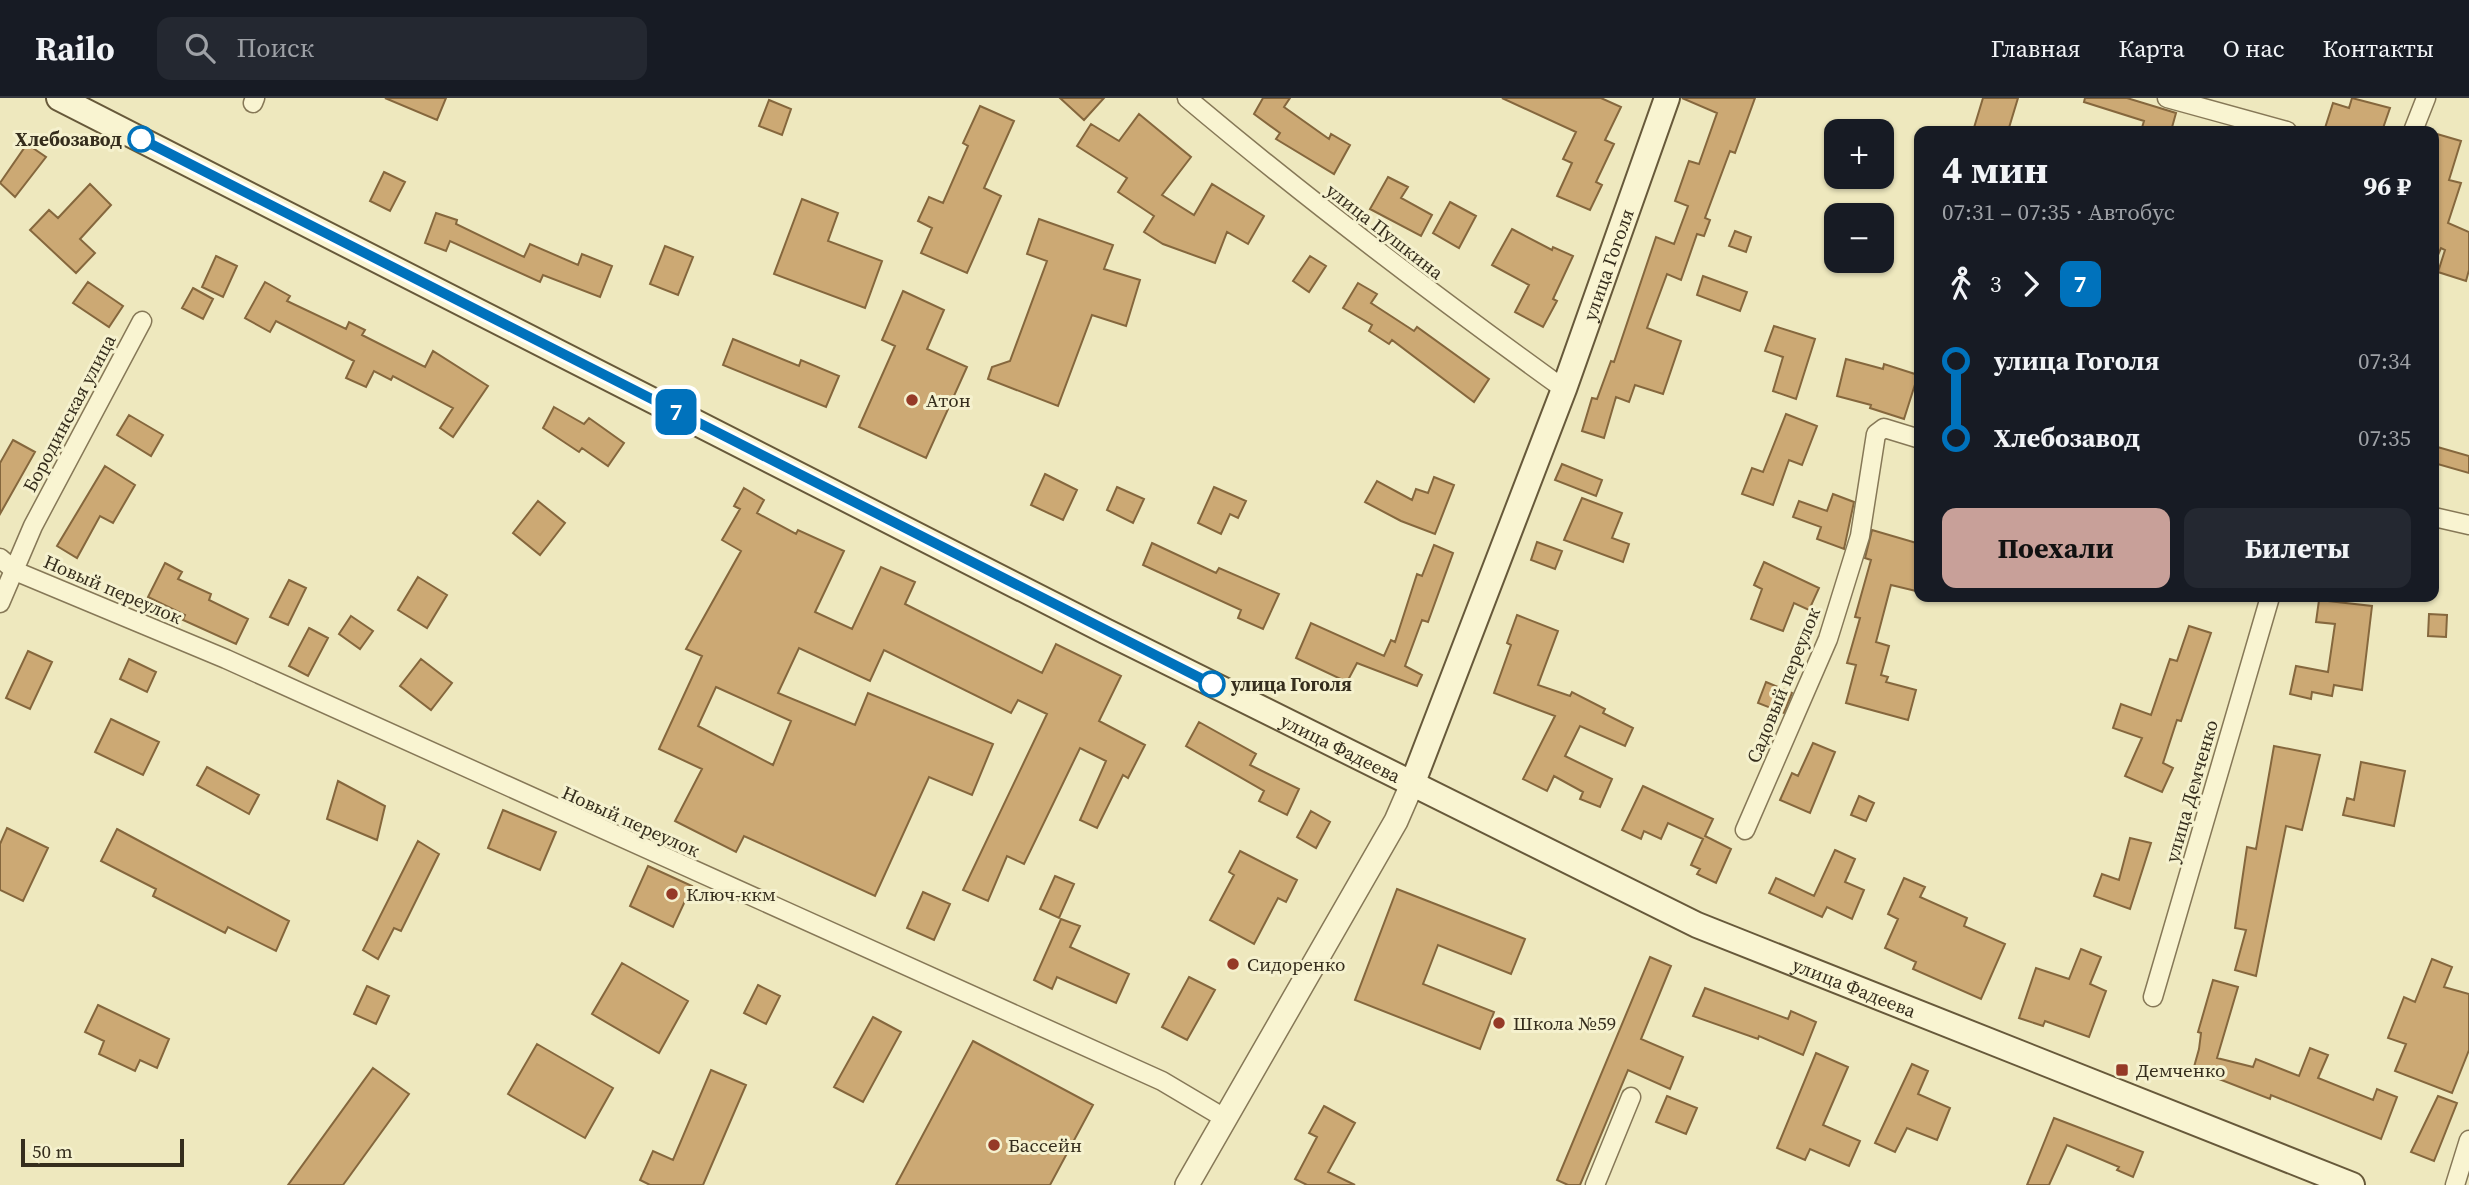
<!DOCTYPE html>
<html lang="ru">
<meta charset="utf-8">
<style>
:root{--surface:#171b24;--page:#242831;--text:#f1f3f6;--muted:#9ea1a6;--line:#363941;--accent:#c8a099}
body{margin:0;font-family:"Source Serif 4",serif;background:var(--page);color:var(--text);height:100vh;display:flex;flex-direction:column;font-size:26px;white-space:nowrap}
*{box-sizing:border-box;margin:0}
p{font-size:23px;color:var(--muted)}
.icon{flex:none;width:38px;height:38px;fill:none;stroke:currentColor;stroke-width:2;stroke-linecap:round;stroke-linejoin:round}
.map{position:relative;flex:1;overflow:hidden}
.drawer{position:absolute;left:1914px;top:28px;width:525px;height:476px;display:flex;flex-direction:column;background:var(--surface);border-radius:14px;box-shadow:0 2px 5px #0004}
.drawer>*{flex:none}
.badge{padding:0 14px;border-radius:10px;font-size:24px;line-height:46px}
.fabs{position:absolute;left:1824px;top:21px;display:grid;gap:14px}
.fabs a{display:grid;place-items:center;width:70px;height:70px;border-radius:14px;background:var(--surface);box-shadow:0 2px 5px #0004;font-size:35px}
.scale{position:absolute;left:21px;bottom:18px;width:163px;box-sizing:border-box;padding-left:7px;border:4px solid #352d1c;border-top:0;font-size:19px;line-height:24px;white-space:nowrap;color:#352d1c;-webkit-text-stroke:5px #f5f1ce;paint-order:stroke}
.map>.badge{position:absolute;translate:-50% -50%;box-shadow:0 0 0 4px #fff}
.legs{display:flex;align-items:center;gap:10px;height:77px;padding:0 28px;font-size:23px}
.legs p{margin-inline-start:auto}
.summary{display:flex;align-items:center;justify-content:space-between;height:119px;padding:0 28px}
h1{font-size:38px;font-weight:700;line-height:52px}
.action{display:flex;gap:14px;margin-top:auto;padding:14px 28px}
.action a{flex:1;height:80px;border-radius:14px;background:var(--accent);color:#111;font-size:28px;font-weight:700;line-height:80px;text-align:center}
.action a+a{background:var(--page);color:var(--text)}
ul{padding:0 28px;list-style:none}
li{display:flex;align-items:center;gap:24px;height:77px;font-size:26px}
li i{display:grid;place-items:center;width:10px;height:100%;margin:0 9px;background:currentColor}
li i::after{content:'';width:18px;height:18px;margin:-9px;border:5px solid;border-radius:50%;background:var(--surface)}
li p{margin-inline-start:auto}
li:first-child i{background:linear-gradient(#0000 50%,currentColor 0)}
li:last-child i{background:linear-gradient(currentColor 50%,#0000 0)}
header{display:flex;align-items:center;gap:42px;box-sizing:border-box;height:98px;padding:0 35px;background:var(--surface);border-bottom:2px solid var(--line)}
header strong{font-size:33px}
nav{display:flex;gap:38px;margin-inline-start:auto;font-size:24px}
.search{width:490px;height:63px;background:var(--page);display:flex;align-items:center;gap:18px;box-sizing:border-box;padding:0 24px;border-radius:14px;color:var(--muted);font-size:26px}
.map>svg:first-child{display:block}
</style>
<header>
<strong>Railo</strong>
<div class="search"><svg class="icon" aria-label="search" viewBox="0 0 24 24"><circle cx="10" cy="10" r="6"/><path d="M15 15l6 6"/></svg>Поиск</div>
<nav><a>Главная</a><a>Карта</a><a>О нас</a><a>Контакты</a></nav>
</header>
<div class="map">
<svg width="2469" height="1087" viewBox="0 0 2469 1087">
<rect width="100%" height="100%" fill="#eee8be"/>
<path fill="#cca974" stroke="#85673d" stroke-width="2" fill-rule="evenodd" d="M 385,0 L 446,0 L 437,22 Z
M 1060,0 L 1104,0 L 1084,22 Z
M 1263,0 L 1290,0 L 1284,9 L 1329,41 L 1331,36 L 1350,47 L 1334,76 L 1276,41 L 1280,35 L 1254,16 Z
M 1502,0 L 1601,0 L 1621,9 L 1605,42 L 1614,46 L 1596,84 L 1602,87 L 1590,112 L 1557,98 L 1572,65 L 1563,61 L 1576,34 Z
M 1682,0 L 1755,0 L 1735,55 L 1730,53 L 1705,120 L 1710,122 L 1704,138 L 1697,136 L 1681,182 L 1667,176 L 1647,230 L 1681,243 L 1663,296 L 1635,287 L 1629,304 L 1616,299 L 1604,340 L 1582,333 L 1592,300 L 1597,301 L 1611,263 L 1614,264 L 1656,139 L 1674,146 L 1688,108 L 1675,103 L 1689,63 L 1699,66 L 1717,15 Z
M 1983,0 L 2018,0 L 2008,33 L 1973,33 Z
M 2085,0 L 2127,0 L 2176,15 L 2171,33 L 2141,33 L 2144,23 L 2084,4 Z
M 2352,0 L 2390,10 L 2382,33 L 2335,33 L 2325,30 L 2333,5 L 2349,10 Z
M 769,2 L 791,11 L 782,37 L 759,28 Z
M 980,8 L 1014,23 L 984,90 L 1001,98 L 967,175 L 921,155 L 932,130 L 918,123 L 929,99 L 943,105 L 968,48 L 963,45 Z
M 1139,16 L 1191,59 L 1162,97 L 1194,117 L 1212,86 L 1264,118 L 1248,146 L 1227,134 L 1215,165 L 1163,146 L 1144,134 L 1154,118 L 1118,94 L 1127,80 L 1077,48 L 1091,26 L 1119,43 Z
M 2437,36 L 2461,43 L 2449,82 L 2461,85 L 2448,125 L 2469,134 L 2469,172 L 2466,183 L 2438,174 L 2445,152 L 2441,150 L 2438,157 L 2434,157 L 2434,45 Z
M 27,46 L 46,59 L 15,99 L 0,85 Z
M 384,74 L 405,84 L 390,113 L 370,103 Z
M 1388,79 L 1408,89 L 1401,100 L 1432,117 L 1421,138 L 1370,111 Z
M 90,86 L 111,107 L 80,141 L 95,155 L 76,175 L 30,132 L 49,112 L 58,120 Z
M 802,101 L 838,115 L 828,143 L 882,163 L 865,210 L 774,176 Z
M 1450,104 L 1476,118 L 1459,150 L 1433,135 Z
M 436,115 L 457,122 L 456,126 L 524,159 L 530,146 L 578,167 L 582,156 L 612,168 L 600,199 L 543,177 L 540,184 L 450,143 L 446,153 L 425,145 Z
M 1039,121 L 1113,147 L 1104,171 L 1140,182 L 1126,228 L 1092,217 L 1058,308 L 988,281 L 992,269 L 1010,263 L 1047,163 L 1027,156 Z
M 1512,131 L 1552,152 L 1553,149 L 1573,158 L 1553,201 L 1557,203 L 1543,229 L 1515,214 L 1529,187 L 1492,167 Z
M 1735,133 L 1751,139 L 1746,154 L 1729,148 Z
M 665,148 L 693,159 L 678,197 L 650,186 Z
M 216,158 L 237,168 L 223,199 L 202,189 Z
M 1310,158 L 1326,168 L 1309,194 L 1293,183 Z
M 1703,178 L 1747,194 L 1740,213 L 1697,197 Z
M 88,184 L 123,208 L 109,229 L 73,205 Z
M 265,184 L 290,198 L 287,203 L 346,231 L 349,224 L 365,232 L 362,237 L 425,269 L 433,253 L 488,288 L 453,339 L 440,330 L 453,310 L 393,278 L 391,282 L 374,273 L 366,289 L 346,280 L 354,263 L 276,223 L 270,234 L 245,220 Z
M 1358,185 L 1377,196 L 1371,205 L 1414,233 L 1417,229 L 1489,281 L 1474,304 L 1392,242 L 1389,246 L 1369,233 L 1372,227 L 1343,210 Z
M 193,190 L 213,201 L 203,221 L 182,210 Z
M 903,193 L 944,212 L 927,251 L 967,269 L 926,360 L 859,329 L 895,248 L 882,242 Z
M 1774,228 L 1815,241 L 1796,301 L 1773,293 L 1783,259 L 1765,253 Z
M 733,241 L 799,268 L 801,262 L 839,278 L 826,309 L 723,267 Z
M 1846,261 L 1883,271 L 1884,266 L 1918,277 L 1904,321 L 1870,310 L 1871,307 L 1837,298 Z
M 554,309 L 584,326 L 589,320 L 624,345 L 608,368 L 582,350 L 579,354 L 543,330 Z
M 1786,316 L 1817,328 L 1802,367 L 1789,362 L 1773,407 L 1742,396 L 1752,370 L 1763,374 Z
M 129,317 L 163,337 L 151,358 L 117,337 Z
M 13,342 L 35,354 L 0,416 L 0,365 Z
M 2434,348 L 2469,358 L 2469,375 L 2434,365 Z
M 1562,366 L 1602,382 L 1596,398 L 1555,382 Z
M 105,368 L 135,387 L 113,425 L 100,418 L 77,460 L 57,448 Z
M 1045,376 L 1077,392 L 1063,422 L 1031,407 Z
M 1434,379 L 1454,387 L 1435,436 L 1401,423 L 1365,404 L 1377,383 L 1412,402 L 1416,391 L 1428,395 Z
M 1117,389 L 1144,401 L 1133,425 L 1107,412 Z
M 1214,389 L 1246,403 L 1238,420 L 1230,416 L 1221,436 L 1198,425 Z
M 744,390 L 764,402 L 757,415 L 796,436 L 798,432 L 844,453 L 815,514 L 852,531 L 881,469 L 915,484 L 905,506 L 1042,575 L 1056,546 L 1121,578 L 1099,623 L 1145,647 L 1128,680 L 1123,677 L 1097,730 L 1080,722 L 1106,663 L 1080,650 L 1024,766 L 1007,758 L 988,803 L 963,792 L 1047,616 L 1018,602 L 1011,615 L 884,552 L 870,583 L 799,550 L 778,595 L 855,627 L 868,595 L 993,646 L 972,697 L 929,679 L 875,798 L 744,738 L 736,754 L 675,723 L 702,671 L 659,651 L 702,558 L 686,551 L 741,453 L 722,442 L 740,411 L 734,408 ZM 716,589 L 791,623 L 773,667 L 698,628 Z
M 1833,396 L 1854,404 L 1844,451 L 1817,441 L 1821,429 L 1793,419 L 1799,403 L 1827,413 Z
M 1582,400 L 1622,415 L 1612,440 L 1629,446 L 1623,464 L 1564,442 Z
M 538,403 L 565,425 L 540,457 L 513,435 Z
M 1872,432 L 1920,446 L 1920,494 L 1891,487 L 1876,544 L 1889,548 L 1881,577 L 1888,579 L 1886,584 L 1916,592 L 1908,622 L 1846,605 L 1856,567 L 1847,565 L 1860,520 L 1855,519 L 1871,462 L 1865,460 Z
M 1537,444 L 1562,453 L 1555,471 L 1531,462 Z
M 1152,445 L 1216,475 L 1219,470 L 1279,496 L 1263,531 L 1238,520 L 1241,512 L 1143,467 Z
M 1434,447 L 1453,455 L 1428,524 L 1422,522 L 1405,568 L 1422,577 L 1417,588 L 1357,565 L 1347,584 L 1296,560 L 1311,525 L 1384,558 L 1391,542 L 1395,544 L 1417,476 L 1422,478 Z
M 1764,464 L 1819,490 L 1809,512 L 1794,505 L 1783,533 L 1751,521 L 1762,491 L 1754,487 Z
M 165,465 L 182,474 L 178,481 L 211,496 L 209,502 L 248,521 L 236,546 L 183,522 L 185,517 L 148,499 Z
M 418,479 L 447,497 L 427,530 L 398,512 Z
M 289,482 L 306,490 L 288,527 L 270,519 Z
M 2319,502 L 2372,508 L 2362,592 L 2334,587 L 2332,598 L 2312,594 L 2311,601 L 2290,596 L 2296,568 L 2328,574 L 2335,526 L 2316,524 Z
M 2429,516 L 2447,517 L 2446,539 L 2428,538 Z
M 1517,517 L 1558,533 L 1538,587 L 1570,598 L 1572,594 L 1605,611 L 1603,615 L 1633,630 L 1625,648 L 1580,628 L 1565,658 L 1612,681 L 1600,709 L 1580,701 L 1583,694 L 1554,678 L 1547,693 L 1523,681 L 1555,618 L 1494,595 L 1511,547 L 1507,545 Z
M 351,518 L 373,533 L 360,551 L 339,536 Z
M 2189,528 L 2211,535 L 2181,623 L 2177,622 L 2163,665 L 2173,670 L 2162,694 L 2125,678 L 2142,640 L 2113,630 L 2121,606 L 2151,617 L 2170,561 L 2177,563 Z
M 309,530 L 328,540 L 308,578 L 289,568 Z
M 28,553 L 52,564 L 30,611 L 6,600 Z
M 129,561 L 156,574 L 147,594 L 120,581 Z
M 421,561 L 452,585 L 431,612 L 400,588 Z
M 1766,584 L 1792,595 L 1784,615 L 1758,605 Z
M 111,621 L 159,644 L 143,677 L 95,654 Z
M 1199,624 L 1256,656 L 1250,667 L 1299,691 L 1287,717 L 1259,703 L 1264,693 L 1186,648 Z
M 1813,645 L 1835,654 L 1810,715 L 1780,702 L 1792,675 L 1798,678 Z
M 2274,648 L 2320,657 L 2302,732 L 2286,728 L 2256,878 L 2235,872 L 2246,832 L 2235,830 L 2247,749 L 2256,751 Z
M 2361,664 L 2405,673 L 2394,728 L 2343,717 L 2347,700 L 2354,702 Z
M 207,669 L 259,697 L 249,716 L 197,687 Z
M 338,683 L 385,708 L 377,742 L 327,721 Z
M 1643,688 L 1713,721 L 1705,738 L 1731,751 L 1716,785 L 1697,776 L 1700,771 L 1691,767 L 1703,741 L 1668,725 L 1661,741 L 1644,733 L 1641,741 L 1622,732 Z
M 1859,698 L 1874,705 L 1866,723 L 1851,717 Z
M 503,712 L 556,734 L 540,772 L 488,750 Z
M 1311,713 L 1330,724 L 1316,750 L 1297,739 Z
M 7,730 L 48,750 L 23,803 L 0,792 L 0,746 Z
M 117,731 L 289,823 L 276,853 L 228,829 L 225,835 L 153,798 L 156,791 L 101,763 Z
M 2130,740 L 2151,745 L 2130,811 L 2094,798 L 2102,776 L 2119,782 Z
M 418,743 L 439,756 L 401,833 L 394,830 L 378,861 L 363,852 Z
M 1835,752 L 1855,761 L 1845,784 L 1864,792 L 1852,821 L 1827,809 L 1822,819 L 1769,795 L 1776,780 L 1814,798 Z
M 1240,753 L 1297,782 L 1286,804 L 1278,800 L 1254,846 L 1210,822 L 1234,777 L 1229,774 Z
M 648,768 L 692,788 L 673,829 L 630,808 Z
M 1055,778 L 1074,786 L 1059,820 L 1040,811 Z
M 1904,780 L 1925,789 L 1920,799 L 1967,820 L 1964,828 L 2005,846 L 1981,901 L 1913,871 L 1916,864 L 1885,850 L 1898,821 L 1888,816 Z
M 1397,791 L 1525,841 L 1511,876 L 1438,847 L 1423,886 L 1494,914 L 1480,951 L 1355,902 Z
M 923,794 L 950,806 L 934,842 L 907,830 Z
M 1061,821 L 1080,828 L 1070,849 L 1129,876 L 1116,905 L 1057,879 L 1052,891 L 1034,882 Z
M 2081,851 L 2101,859 L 2090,886 L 2106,893 L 2089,939 L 2045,923 L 2043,928 L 2019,920 L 2036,870 L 2069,881 Z
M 1650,859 L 1671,868 L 1641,941 L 1683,959 L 1670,991 L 1628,972 L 1580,1087 L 1568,1087 L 1557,1082 Z
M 2432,861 L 2452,869 L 2444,889 L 2469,896 L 2469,952 L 2452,995 L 2395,973 L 2406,946 L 2388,940 L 2404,899 L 2415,904 Z
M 622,865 L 688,903 L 659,955 L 592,916 Z
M 1189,879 L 1215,892 L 1187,942 L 1162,929 Z
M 2213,882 L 2238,889 L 2217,960 L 2253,969 L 2256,961 L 2299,978 L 2310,950 L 2328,957 L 2318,980 L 2373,1002 L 2377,991 L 2397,999 L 2381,1041 L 2271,997 L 2270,1001 L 2219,981 L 2192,976 L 2199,951 L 2201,935 L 2198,934 Z
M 758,887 L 780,898 L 766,926 L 744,915 Z
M 367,888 L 389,898 L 376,926 L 354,916 Z
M 1705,890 L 1788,921 L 1791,913 L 1816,924 L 1803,957 L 1759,938 L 1758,941 L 1693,918 Z
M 98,907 L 169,941 L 157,970 L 140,962 L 135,973 L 99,956 L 104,943 L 85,934 Z
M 873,919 L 901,934 L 863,1004 L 834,989 Z
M 973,943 L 1093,1007 L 1050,1087 L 896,1087 Z
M 537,946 L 613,990 L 585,1040 L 508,996 Z
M 1816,955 L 1848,969 L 1823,1027 L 1860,1043 L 1849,1068 L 1810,1051 L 1805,1062 L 1777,1050 Z
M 1912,966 L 1928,973 L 1918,996 L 1950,1010 L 1937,1042 L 1907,1030 L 1895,1054 L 1875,1045 Z
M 373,970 L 409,996 L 343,1087 L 288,1087 Z
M 711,972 L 746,987 L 703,1087 L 650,1087 L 640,1082 L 653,1053 L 673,1062 Z
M 1667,998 L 1697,1010 L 1686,1036 L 1656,1024 Z
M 2438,998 L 2457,1005 L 2434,1063 L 2411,1054 Z
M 1324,1008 L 1355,1025 L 1328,1074 L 1355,1087 L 1307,1087 L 1295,1081 L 1317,1039 L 1309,1035 Z
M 2054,1020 L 2143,1054 L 2133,1079 L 2117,1072 L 2119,1069 L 2067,1047 L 2049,1087 L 2027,1087 Z"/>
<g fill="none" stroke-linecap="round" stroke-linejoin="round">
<g stroke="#867857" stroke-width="21">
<path id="minor" d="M 1187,0 C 1309,103 1435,198 1564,291
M 2167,0 L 2287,33
M 253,5 L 255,0
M 2413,33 L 2426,0
M 2434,419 L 2469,427
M 0,460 L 15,473 L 226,561 L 1162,983 L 1226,1021
M 0,505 L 33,428 L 142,223
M 1745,732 L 1828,541 L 1860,438 L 1876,336 L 1884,330 L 1920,341
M 2153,899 L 2270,499
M 1595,1087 L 1631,999
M 2455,1087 L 2469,1042"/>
</g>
<g stroke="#867857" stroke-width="26">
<path id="tertiary" d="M 1187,1087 L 1396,723 L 1413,684"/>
</g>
<g stroke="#67593a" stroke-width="28">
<g id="secondary">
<path id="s1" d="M 59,0 L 1105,533 L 1697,827 L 2352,1087"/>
<path id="s2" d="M 1413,684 L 1564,291 L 1667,0"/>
</g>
</g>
<use href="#minor" stroke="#f9f4d1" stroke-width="18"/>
<use href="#tertiary" stroke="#f9f4d1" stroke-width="23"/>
<use href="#secondary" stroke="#f9f4d1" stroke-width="24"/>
</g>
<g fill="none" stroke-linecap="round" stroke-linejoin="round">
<g stroke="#fff" stroke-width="16">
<path id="line-1" d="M 141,41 L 1212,586"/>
</g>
<use href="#line-1" stroke="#0072bc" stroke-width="10"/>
</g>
<g fill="#fff" stroke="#0072bc" stroke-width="3.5">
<circle cx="141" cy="41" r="12"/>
<circle cx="1212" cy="586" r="12"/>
</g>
<g fill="#953a27" stroke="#f5f1ce" stroke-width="2.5">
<circle cx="912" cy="302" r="7"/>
<circle cx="672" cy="796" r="7"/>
<circle cx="1233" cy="866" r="7"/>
<circle cx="1499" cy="925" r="7"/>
<rect x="2115" y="965" width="14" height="14" rx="3.5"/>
<circle cx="994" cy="1047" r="7"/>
</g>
<g text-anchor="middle" stroke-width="6" stroke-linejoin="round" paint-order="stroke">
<g font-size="19" font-weight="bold" fill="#352d1c" stroke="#f5f1ce" text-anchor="end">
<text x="122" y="48">Хлебозавод</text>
<text x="1231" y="593" text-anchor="start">улица Гоголя</text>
</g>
<g font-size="19" fill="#352d1c" stroke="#f5f1ce">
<text transform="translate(1385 133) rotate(38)" y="7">улица Пушкина</text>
<text dy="7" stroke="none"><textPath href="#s2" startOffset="553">улица Гоголя</textPath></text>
<text transform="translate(69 315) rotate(-62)" y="7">Бородинская улица</text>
<text transform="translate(113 491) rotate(23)" y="7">Новый переулок</text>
<text transform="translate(1783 587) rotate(-68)" y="7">Садовый переулок</text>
<text dy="7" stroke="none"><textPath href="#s1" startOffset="1437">улица Фадеева</textPath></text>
<text transform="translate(2191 693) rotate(-74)" y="7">улица Демченко</text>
<text transform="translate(631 723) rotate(24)" y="7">Новый переулок</text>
<text dy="7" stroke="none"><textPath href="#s1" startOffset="2004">улица Фадеева</textPath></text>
</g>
<g font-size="19" fill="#352d1c" stroke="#f5f1ce" text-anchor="start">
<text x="926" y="309">Атон</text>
<text x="686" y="803">Ключ-ккм</text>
<text x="1247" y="873">Сидоренко</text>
<text x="1513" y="932">Школа №59</text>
<text x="2136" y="979">Демченко</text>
<text x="1008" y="1054">Бассейн</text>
</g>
</g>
</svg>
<div class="fabs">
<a>+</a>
<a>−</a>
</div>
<div class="scale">50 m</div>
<b class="badge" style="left:676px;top:314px;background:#0072bc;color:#fff">7</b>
<section class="drawer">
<div class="summary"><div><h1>4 мин</h1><p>07:31 – 07:35 · Автобус</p></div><b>96 ₽</b></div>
<div class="legs"><svg class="icon" aria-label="walk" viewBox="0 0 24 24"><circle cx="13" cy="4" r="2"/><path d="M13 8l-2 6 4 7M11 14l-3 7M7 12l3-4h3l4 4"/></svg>3<svg class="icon" aria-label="forward" viewBox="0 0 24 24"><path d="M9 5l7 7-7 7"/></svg><b class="badge" style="background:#0072bc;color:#fff">7</b></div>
<ul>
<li><i style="color:#0072bc"></i><b>улица Гоголя</b><p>07:34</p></li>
<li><i style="color:#0072bc"></i><b>Хлебозавод</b><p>07:35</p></li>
</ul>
<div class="action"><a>Поехали</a><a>Билеты</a></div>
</section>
</div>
